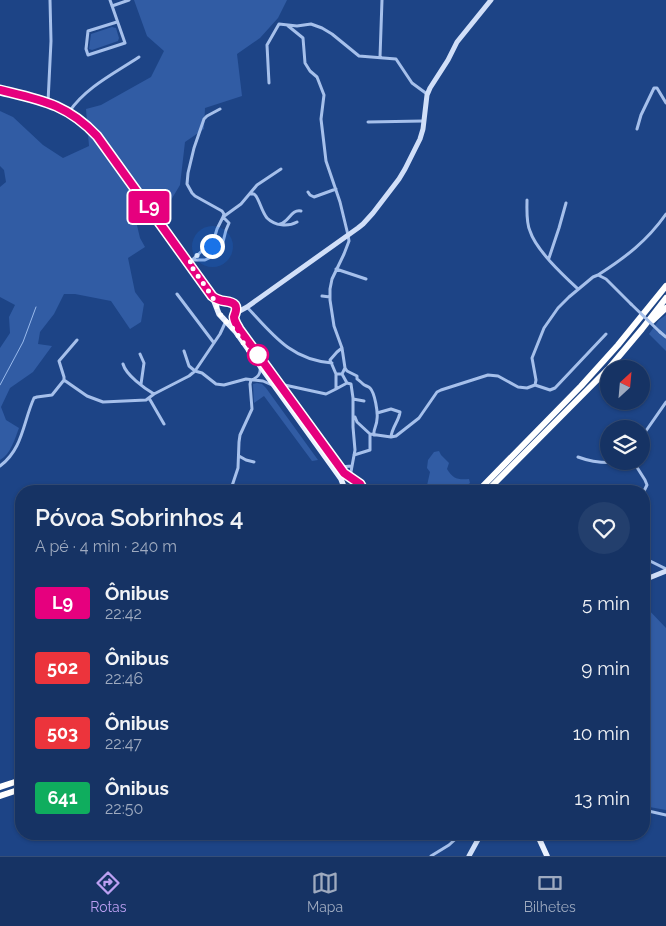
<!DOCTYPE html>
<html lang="pt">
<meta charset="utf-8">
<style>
:root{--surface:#163364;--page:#233f6d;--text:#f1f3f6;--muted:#9eaabf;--line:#354e78;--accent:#bca0f2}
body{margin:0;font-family:Raleway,sans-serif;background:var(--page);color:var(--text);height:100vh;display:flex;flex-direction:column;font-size:19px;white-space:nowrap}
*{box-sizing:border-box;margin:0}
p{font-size:16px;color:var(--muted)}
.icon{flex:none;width:28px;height:28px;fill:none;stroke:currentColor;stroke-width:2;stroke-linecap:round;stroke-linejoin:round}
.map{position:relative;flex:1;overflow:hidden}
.sheet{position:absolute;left:15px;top:485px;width:635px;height:355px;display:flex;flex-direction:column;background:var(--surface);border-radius:20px;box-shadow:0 1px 4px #0004,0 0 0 1px var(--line)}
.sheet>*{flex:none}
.badge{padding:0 10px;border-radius:4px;font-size:18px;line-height:32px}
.needle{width:32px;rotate:26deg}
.buttons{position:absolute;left:600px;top:360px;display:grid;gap:10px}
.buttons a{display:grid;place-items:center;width:50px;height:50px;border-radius:50%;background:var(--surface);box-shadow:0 1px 4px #0004,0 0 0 1px var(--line);font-size:25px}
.you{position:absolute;width:25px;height:25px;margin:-12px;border:4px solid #fff;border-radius:50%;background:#1a73e8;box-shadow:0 0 0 8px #1a73e833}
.map>.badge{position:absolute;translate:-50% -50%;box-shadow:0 0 0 2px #fff}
.round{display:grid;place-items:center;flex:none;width:52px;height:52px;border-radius:26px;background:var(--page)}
.headline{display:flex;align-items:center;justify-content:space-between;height:85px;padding:0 20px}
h1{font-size:24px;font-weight:600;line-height:38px}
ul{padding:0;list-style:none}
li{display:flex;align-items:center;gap:15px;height:65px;padding:0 20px}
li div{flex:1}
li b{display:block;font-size:19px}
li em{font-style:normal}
li .badge{min-width:55px;font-weight:700;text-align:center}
.dock{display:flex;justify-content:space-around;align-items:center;height:70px;border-top:1px solid var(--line);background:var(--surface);font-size:14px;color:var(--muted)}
.dock a{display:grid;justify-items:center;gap:2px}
.dock .active{color:var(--accent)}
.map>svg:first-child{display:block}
</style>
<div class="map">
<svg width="666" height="856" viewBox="0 0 666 856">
<rect width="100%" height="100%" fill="#1d4486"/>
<path fill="#315ca4" d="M 134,0 L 287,0 L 278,18 L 260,38 L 237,54 L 242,96 L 205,108 L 204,129 L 185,142 L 180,185 L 168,205 L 164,217 L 150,197 L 131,200 L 140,238 L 145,247 L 128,258 L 135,292 L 144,304 L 141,322 L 130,329 L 111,301 L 75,294 L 64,294 L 54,314 L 40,332 L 38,344 L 52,346 L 33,372 L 10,388 L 1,407 L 6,420 L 19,428 C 15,438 11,454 0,460 L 0,348 L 10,333 L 9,317 L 15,305 L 0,297 L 0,187 L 6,182 L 4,170 L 0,166 L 0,111 L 13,117 L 43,145 L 63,158 L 89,146 L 86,109 L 101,105 L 151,77 L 164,51 L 147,36 Z
M 112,27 L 116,28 L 119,38 L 118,41 L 92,50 L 89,49 L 91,34 Z
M 666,315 L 666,351 L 649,334 L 659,320 Z
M 257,383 L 262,384 L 266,388 L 318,460 L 312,461 L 264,396 L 254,403 L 253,384 Z
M 439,451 L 441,455 L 449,463 L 447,469 C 453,479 458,480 469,479 L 470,483 L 460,491 L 422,491 L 426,490 L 430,472 L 427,468 L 428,460 L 434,452 Z
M 646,607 L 666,628 L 666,810 L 644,806 L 644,609 Z"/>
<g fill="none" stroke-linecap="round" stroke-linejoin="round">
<path stroke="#99baec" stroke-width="1" d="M 0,385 L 23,342 L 36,307"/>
<path stroke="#a6c0eb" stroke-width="3" d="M 110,0 L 125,43 L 88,55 L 86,49 L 88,31 L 117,22
M 112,6 L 129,0
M 287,25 L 303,38 L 305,63 L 310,71 L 317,77 L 324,95 L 321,119 L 326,161 L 340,202 L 348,235 L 349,241 L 344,254 L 332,279 L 330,289 L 330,300 L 334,326 L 342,348 L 345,368 L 342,374
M 380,57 L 382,0
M 269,83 L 267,45 L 279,24 L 297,26 L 311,24 L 322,28 L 332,34 L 359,56 L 396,59 L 412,83 L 427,94
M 48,102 L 51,41 L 50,0
M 69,112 C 86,87 115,73 139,57
M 368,122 L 423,121
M 637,129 L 641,115 L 654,88 L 657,88 L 666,103
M 308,192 L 310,195 L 314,197 L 336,189
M 251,194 L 254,194 L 256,196 C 260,202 262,212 267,218 C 275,226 288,227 297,222
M 527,200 C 527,210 526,222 530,231 C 536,250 563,275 578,289
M 280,224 C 289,222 291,209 301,211
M 549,258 L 559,228 L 566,203
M 191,260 L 205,260 L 209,258 L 223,242 L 226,230 L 229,223 L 223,217 L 224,214 L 222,211 L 195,196 L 192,193 L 187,184 L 188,173 L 194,148 L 204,119 L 207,116 L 220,109
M 191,261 L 203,250 L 212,246 L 217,229 L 223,217 L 241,204 L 257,185 L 281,169
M 336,269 L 366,279
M 598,275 C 626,257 647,241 666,214
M 177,294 L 214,343
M 322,296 L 330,297
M 247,307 C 273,335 291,360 332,363
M 660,332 L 666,337
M 342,348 L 337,352 L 330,360 L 336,374 L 342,374 L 347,383 L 351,384 L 353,398 L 353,427 L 355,450 L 350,477
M 184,351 L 189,366 L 195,371 L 202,373 L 216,384 L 224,385 L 246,379 L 263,381 L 272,385
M 140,354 L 144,363 L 141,384
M 123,364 C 126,375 144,388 154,394
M 345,368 L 347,371 L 357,376 L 357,379 C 359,380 361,382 363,384 C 365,386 368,386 370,388 C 375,393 378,413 377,419 C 377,426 373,429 374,435
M 336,374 L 336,389 L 347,383
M 64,380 L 87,396 L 103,402 L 146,400 L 154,394 L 189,376 L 195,371 L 220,334 L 226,321
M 252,380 C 258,377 261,374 260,368
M 280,384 L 326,394 L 336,389
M 535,385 L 536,380 L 532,358 L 544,328 L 558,308 L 569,297 L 593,277 L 598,275 L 606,279 L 631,304
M 535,385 L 550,390 L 555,388 L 606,334
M 149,398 L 164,424
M 353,399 L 364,401
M 377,413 L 391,409 L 400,412 C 399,421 392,427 391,437
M 355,417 L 357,422 L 370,434
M 370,434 L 391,437 L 396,436 L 419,418 L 437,392 L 441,390 L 488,375 L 498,376 L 518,387 L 527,388 L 535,385
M 641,438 L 666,402
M 354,455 L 370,450 L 370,434
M 239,456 L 246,460 L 254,462
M 578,457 C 594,463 610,464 627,461
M 633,461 L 645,480 L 647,485 L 644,491
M 0,466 C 23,449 23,422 34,398 L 37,397 L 52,395 L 64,380 L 64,377 L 59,361 L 77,340
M 340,467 L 352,466
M 228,491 L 231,489 L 238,468 L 239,442 L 240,435 L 252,409 L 250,384 L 251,380
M 644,558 L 666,569
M 644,810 L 666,815
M 289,837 L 291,834
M 431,856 L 449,845 L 461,834"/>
<path stroke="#d1dff8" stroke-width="5" d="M 236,313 L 247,307 L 358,228 L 363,224 L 373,213 L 399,179 L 405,169 L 420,139 L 423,129 L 427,95 L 430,88 L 448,60 L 457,42 L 491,0
M 644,580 L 666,571
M 469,856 L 481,834"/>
<path stroke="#eaf1fe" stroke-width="5.5" d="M 0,90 C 41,100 67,104 97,136 L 212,296 L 219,314 L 235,331 L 341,479 L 344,487 L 346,491
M 214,297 C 222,304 227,299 233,303 C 239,307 235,312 235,317 C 234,322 237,325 239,329 L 344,473 L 360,484 L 364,491
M 537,834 L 547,856"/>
<path stroke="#fff" stroke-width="6" d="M 652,321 L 666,308
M 478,491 L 581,386 L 618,345 L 666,286
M 487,491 L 610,367 L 642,329 L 666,298
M 0,787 L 21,780
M 0,796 L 21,789"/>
<path stroke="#a6c0eb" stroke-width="3" d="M 631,304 L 660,332"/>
</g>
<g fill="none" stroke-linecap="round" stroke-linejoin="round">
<g stroke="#fff" stroke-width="11">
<path id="line" d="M 0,90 C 41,100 67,104 97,136 L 212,296 C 221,304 230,299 235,305 C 238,309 235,313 234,317 C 234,321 237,325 239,329 L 344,473 L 360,484 L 364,491"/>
</g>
<use href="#line" stroke="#e6007e" stroke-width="8"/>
<path stroke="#fff" stroke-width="5" stroke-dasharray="0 9" d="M 212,246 L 203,250 L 189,263 L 212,296 L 221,316 L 235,331 L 251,354 L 258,355"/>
</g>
<circle fill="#fff" stroke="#e6007e" stroke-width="2.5" cx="258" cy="355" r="10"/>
</svg>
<div class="buttons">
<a><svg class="needle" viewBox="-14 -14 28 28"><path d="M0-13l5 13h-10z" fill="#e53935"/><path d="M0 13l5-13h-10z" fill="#9eaabf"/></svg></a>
<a><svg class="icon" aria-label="layers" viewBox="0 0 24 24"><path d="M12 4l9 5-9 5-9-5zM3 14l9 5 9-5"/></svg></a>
</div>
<div class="you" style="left:212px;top:246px"></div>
<b class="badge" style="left:149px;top:207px;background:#e6007e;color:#fff">L9</b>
<section class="sheet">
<div class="headline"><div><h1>Póvoa Sobrinhos 4</h1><p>A pé · 4 min · 240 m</p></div><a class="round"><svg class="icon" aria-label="heart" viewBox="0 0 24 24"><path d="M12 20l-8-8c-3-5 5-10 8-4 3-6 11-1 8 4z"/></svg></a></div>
<ul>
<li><span class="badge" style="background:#e6007e;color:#fff">L9</span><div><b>Ônibus</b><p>22:42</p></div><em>5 min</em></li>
<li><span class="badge" style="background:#ec343c;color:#fff">502</span><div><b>Ônibus</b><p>22:46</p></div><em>9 min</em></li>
<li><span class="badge" style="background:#ec343c;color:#fff">503</span><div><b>Ônibus</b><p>22:47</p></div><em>10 min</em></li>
<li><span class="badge" style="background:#0fad5e;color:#fff">641</span><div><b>Ônibus</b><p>22:50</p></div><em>13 min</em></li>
</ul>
</section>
</div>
<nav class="dock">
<a class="active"><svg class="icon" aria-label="directions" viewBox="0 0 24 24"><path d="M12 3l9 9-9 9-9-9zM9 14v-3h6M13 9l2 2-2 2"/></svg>Rotas</a>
<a><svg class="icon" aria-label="map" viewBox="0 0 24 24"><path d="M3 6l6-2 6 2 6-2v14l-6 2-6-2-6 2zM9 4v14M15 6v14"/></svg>Mapa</a>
<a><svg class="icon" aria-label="tickets" viewBox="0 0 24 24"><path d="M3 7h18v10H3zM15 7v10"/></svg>Bilhetes</a>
</nav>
